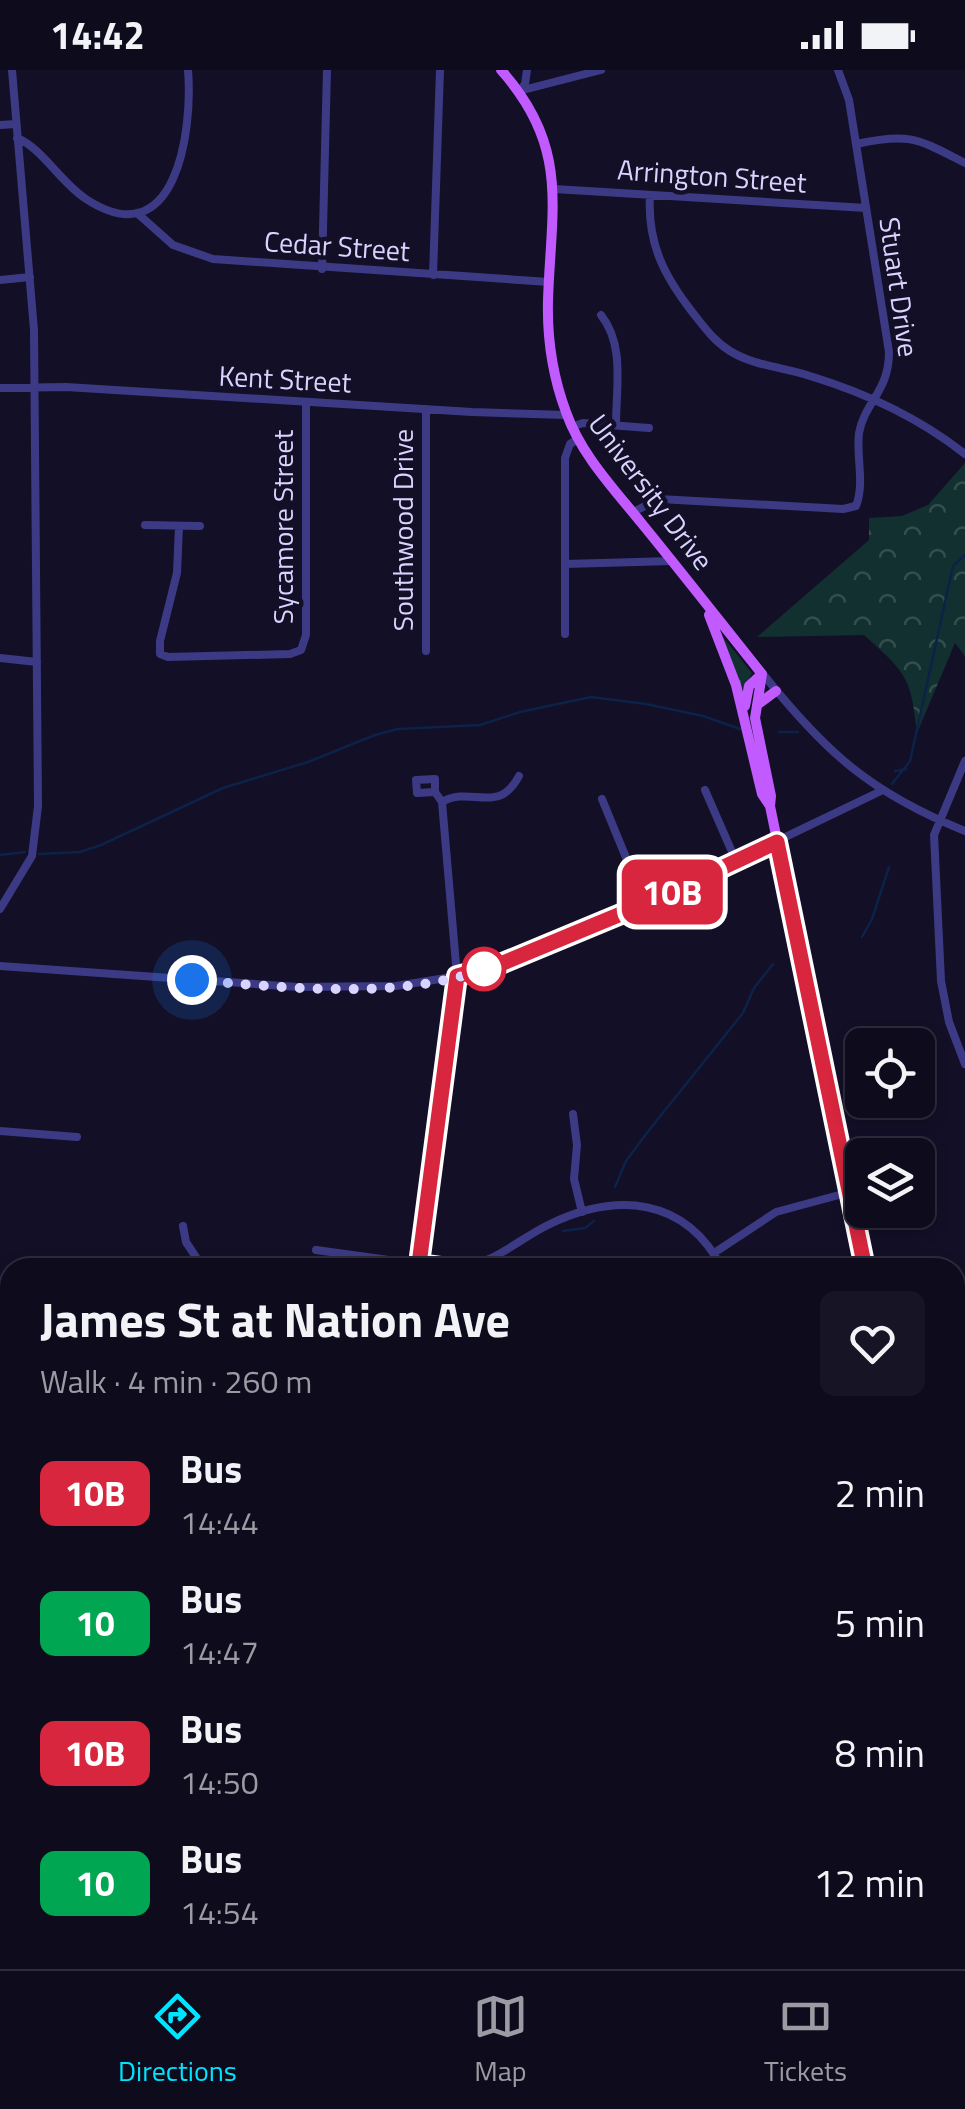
<!DOCTYPE html>
<meta charset="utf-8">
<style>
:root{--surface:#0e0b1c;--page:#171425;--text:#f1f3f6;--muted:#9b9ba3;--line:#2e2b3b;--accent:#00e5ff}
body{margin:0;font-family:"Titillium Web",sans-serif;background:var(--page);color:var(--text);height:100vh;display:flex;flex-direction:column;font-size:38px;white-space:nowrap}
*{box-sizing:border-box;margin:0}
p{font-size:32px;color:var(--muted)}
.icon{flex:none;width:55px;height:55px;fill:none;stroke:currentColor;stroke-width:2;stroke-linecap:round;stroke-linejoin:round}
.map{position:relative;flex:1;overflow:hidden}
.panel{position:absolute;left:0px;top:1188px;width:965px;height:712px;display:flex;flex-direction:column;background:var(--surface);border-radius:30px 30px 0 0;box-shadow:0 5px 15px #0003,0 0 0 2px var(--line)}
.panel>*{flex:none}
.badge{padding:0 20px;border-radius:15px;font-size:35px;line-height:65px}
.tools{position:absolute;left:845px;top:958px;display:grid;gap:20px}
.tools a{display:grid;place-items:center;width:90px;height:90px;border-radius:15px;background:var(--surface);box-shadow:0 5px 15px #0003,0 0 0 2px var(--line);font-size:50px}
.you{position:absolute;width:50px;height:50px;margin:-25px;border:8px solid #fff;border-radius:50%;background:#1a73e8;box-shadow:0 0 0 15px #1a73e833}
.map>.badge{position:absolute;translate:-50% -50%;box-shadow:0 0 0 5px #fff}
.round{display:grid;place-items:center;flex:none;width:105px;height:105px;border-radius:15px;background:var(--page)}
.head{display:flex;align-items:center;justify-content:space-between;height:170px;padding:0 40px}
h1{font-size:48px;font-weight:700;line-height:75px}
ul{padding:0;list-style:none}
li{display:flex;align-items:center;gap:30px;height:130px;padding:0 40px}
li div{flex:1}
li b{display:block;font-size:38px}
li em{font-style:normal}
li .badge{min-width:110px;font-weight:700;text-align:center}
.status{display:flex;justify-content:space-between;align-items:center;height:70px;padding:0 50px;background:var(--surface);direction:ltr}
.status svg{height:28px;fill:currentColor}
.menu{display:flex;justify-content:space-around;align-items:center;height:140px;border-top:2px solid var(--line);background:var(--surface);font-size:28px;color:var(--muted)}
.menu a{display:grid;justify-items:center;gap:5px}
.menu .on{color:var(--accent)}
.map>svg:first-child{display:block}
</style>
<div class="status"><b>14:42</b><svg viewBox="0 0 49 12"><path d="M0 12V9h3v3zM5 12V6h3v6zM10 12V3h3v9zM15 12V0h3v12zM26 1h20v11H26zM47 4h2v5h-2z"/></svg></div>
<div class="map">
<svg width="965" height="1899" viewBox="0 0 965 1899">
<defs>
<pattern id="grass-tufts" width="24" height="20" patternUnits="userSpaceOnUse" patternTransform="scale(2.5)"><rect width="24" height="20" fill="#12302f"/><path d="M3 7l-1-3M5 7V3M7 7l1-3M15 17l-1-3M17 17v-4M19 17l1-3" fill="none" stroke="#344d4e"/></pattern>
<pattern id="forest-firs" width="22" height="20" patternUnits="userSpaceOnUse" patternTransform="scale(2.5)"><rect width="22" height="20" fill="#12302f"/><path d="M5 1l3.5 6h-7zM16 11l3.5 6h-7z" fill="#344d4e"/></pattern>
<pattern id="park-crowns" width="20" height="18" patternUnits="userSpaceOnUse" patternTransform="scale(2.5)"><rect width="20" height="18" fill="#12302f"/><path d="M2 6a3 3 0 1 1 6 0M12 15a3 3 0 1 1 6 0" fill="none" stroke="#344d4e"/></pattern>
</defs>
<rect width="100%" height="100%" fill="#130f26"/>
<path fill="url(#grass-tufts)" d="M 723,567 L 752,603 L 741,623 L 722,568 Z"/>
<path fill="url(#forest-firs)" d="M 0,1874 L 10,1890 L 38,1890 L 48,1899 L 0,1899 Z
M 306,1890 L 343,1890 L 345,1898 L 349,1899 L 291,1899 L 292,1896 L 305,1894 Z"/>
<path fill="url(#park-crowns)" d="M 965,393 L 965,586 L 955,573 L 917,663 C 911,606 906,603 864,565 L 757,567 L 869,470 L 869,448 L 902,446 L 928,435 Z"/>
<g fill="none" stroke-linecap="round" stroke-linejoin="round">
<path stroke="#0c2248" stroke-width="2.5" d="M 779,662 L 798,662
M 895,701 L 906,699
M 892,714 L 910,691 L 953,496 L 965,485
M 39,784 L 80,782 L 101,775 L 223,718 L 308,692 L 375,665 L 398,659 L 480,655 L 520,642 L 591,627 L 646,634 L 703,646 L 740,659
M 0,785 L 25,782
M 862,867 L 872,849 L 889,797
M 615,1117 L 626,1091 L 646,1064 L 743,943 L 754,918 L 773,894
M 563,1161 L 585,1158 L 594,1151
M 503,1198 L 508,1195"/>
<path stroke="#3d3a85" stroke-width="8" d="M 519,21 L 601,0
M 519,21 L 525,14 L 527,0
M 0,55 L 16,54
M 17,68 C 42,78 61,113 86,129 C 176,188 193,61 188,0
M 856,74 C 911,62 918,69 965,93
M 554,119 L 866,138
M 650,125 C 647,173 664,206 693,243 C 704,257 714,271 730,281 C 754,296 783,297 810,306 C 866,323 919,348 965,384
M 137,143 L 173,175 L 213,189 L 549,212
M 322,199 L 327,0
M 433,205 L 440,0
M 0,210 L 30,207
M 601,245 C 625,275 616,318 616,355
M 0,318 L 66,317 L 472,342 L 567,345
M 426,339 L 426,581
M 571,357 L 583,353 L 649,358
M 633,442 L 659,429 L 843,439 L 856,436 C 865,413 856,387 859,363 C 865,331 889,322 889,282 L 849,30 L 838,0
M 145,455 L 200,456
M 179,456 L 177,503 L 160,571 L 160,584 L 168,587 L 290,584 L 301,580 L 306,565 L 306,333
M 565,494 L 672,491
M 565,564 L 565,388 L 570,374 L 578,369
M 0,588 L 37,592
M 763,604 C 826,683 871,723 965,761
M 965,691 L 934,765 L 941,911 L 949,952 L 965,994
M 705,720 L 736,791
M 602,729 L 645,834
M 442,732 C 471,715 498,746 519,706
M 0,839 L 32,786 L 38,736 L 34,260 L 12,0
M 0,896 L 298,917 L 396,916 L 471,904 L 667,824 L 881,721
M 573,1044 L 577,1075 L 574,1109 L 582,1142
M 0,1061 L 77,1067
M 183,1156 L 186,1172 L 203,1198
M 316,1180 L 447,1198
M 714,1183 L 776,1142 L 850,1122
M 418,1198 L 457,906 L 442,732 L 435,722 L 435,709 L 416,710 L 417,723 L 435,722
M 461,1198 C 500,1190 517,1170 550,1154 C 617,1122 685,1127 722,1198
M 0,1348 L 10,1340
M 955,1462 L 965,1461
M 0,1491 L 10,1493
M 0,1717 L 10,1723
M 955,1721 L 965,1691
M 0,1804 L 10,1785
M 0,1858 L 10,1863
M 524,1890 L 556,1899
M 239,1899 L 243,1890
M 895,1899 L 898,1890"/>
<path stroke="#c25bff" stroke-width="10" d="M 501,0 C 570,77 551,138 548,230 C 547,267 553,307 566,342 C 581,385 615,420 643,455 C 683,504 722,554 762,604
M 709,545 L 736,615 L 762,724 L 770,736
M 762,604 L 755,648 L 771,726 L 770,736 L 865,1198
M 757,635 L 776,621
M 745,636 L 749,616 L 762,604
M 834,1899 L 836,1890"/>
</g>
<g fill="none" stroke-linecap="round" stroke-linejoin="round">
<g stroke="#fff" stroke-width="22">
<path id="line" d="M 447,1198 L 419,1194 L 457,906 L 498,895 L 645,834 L 777,772 L 865,1198"/>
</g>
<use href="#line" stroke="#d7263d" stroke-width="15"/>
<path stroke="#d9d4ff" stroke-width="10" stroke-dasharray="0 18" d="M 192,910 C 282,917 398,931 484,899"/>
</g>
<circle fill="#fff" stroke="#d7263d" stroke-width="5" cx="484" cy="899" r="20"/>
<g text-anchor="middle" stroke-width="9" stroke-linejoin="round" paint-order="stroke">
<g font-size="28" fill="#d9d4ff" stroke="#130f26">
<text transform="translate(712 106) rotate(4)" y="10">Arrington Street</text>
<text transform="translate(337 176) rotate(4)" y="10">Cedar Street</text>
<text transform="translate(899 217) rotate(82)" y="10">Stuart Drive</text>
<text transform="translate(285 309) rotate(3)" y="10">Kent Street</text>
<text transform="translate(651 422) rotate(53)" y="10">University Drive</text>
<text transform="translate(283 457) rotate(-90)" y="10">Sycamore Street</text>
<text transform="translate(403 460) rotate(-90)" y="10">Southwood Drive</text>
</g>
</g>
</svg>
<div class="tools">
<a><svg class="icon" aria-label="locate" viewBox="0 0 24 24"><circle cx="12" cy="12" r="6"/><path d="M12 2v4M12 18v4M2 12h4M18 12h4"/></svg></a>
<a><svg class="icon" aria-label="layers" viewBox="0 0 24 24"><path d="M12 4l9 5-9 5-9-5zM3 14l9 5 9-5"/></svg></a>
</div>
<div class="you" style="left:192px;top:910px"></div>
<b class="badge" style="left:672px;top:822px;background:#d7263d;color:#fff">10B</b>
<section class="panel">
<div class="head"><div><h1>James St at Nation Ave</h1><p>Walk · 4 min · 260 m</p></div><a class="round"><svg class="icon" aria-label="heart" viewBox="0 0 24 24"><path d="M12 20l-8-8c-3-5 5-10 8-4 3-6 11-1 8 4z"/></svg></a></div>
<ul>
<li><span class="badge" style="background:#d7263d;color:#fff">10B</span><div><b>Bus</b><p>14:44</p></div><em>2 min</em></li>
<li><span class="badge" style="background:#00a651;color:#fff">10</span><div><b>Bus</b><p>14:47</p></div><em>5 min</em></li>
<li><span class="badge" style="background:#d7263d;color:#fff">10B</span><div><b>Bus</b><p>14:50</p></div><em>8 min</em></li>
<li><span class="badge" style="background:#00a651;color:#fff">10</span><div><b>Bus</b><p>14:54</p></div><em>12 min</em></li>
</ul>
</section>
</div>
<nav class="menu">
<a class="on"><svg class="icon" aria-label="directions" viewBox="0 0 24 24"><path d="M12 3l9 9-9 9-9-9zM9 14v-3h6M13 9l2 2-2 2"/></svg>Directions</a>
<a><svg class="icon" aria-label="map" viewBox="0 0 24 24"><path d="M3 6l6-2 6 2 6-2v14l-6 2-6-2-6 2zM9 4v14M15 6v14"/></svg>Map</a>
<a><svg class="icon" aria-label="tickets" viewBox="0 0 24 24"><path d="M3 7h18v10H3zM15 7v10"/></svg>Tickets</a>
</nav>
